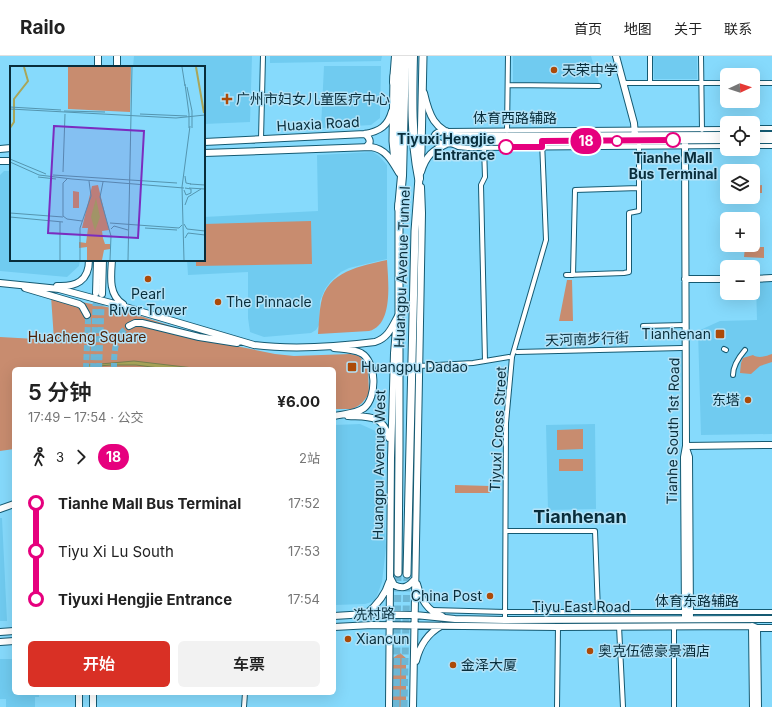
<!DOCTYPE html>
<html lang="zh">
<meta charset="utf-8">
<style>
:root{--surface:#fff;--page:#f2f2f2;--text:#222;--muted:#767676;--line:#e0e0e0;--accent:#d93025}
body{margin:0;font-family:Inter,"Noto Sans SC",sans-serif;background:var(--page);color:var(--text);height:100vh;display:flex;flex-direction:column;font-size:15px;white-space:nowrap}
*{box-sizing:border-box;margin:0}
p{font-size:13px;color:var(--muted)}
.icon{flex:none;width:22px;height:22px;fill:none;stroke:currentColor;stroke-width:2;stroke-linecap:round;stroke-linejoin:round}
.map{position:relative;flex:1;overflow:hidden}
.side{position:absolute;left:12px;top:311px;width:324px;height:328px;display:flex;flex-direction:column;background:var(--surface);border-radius:6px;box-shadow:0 4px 16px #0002}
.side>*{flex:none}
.badge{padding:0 8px;border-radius:13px;font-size:14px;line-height:26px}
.needle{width:26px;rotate:87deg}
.buttons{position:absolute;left:720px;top:12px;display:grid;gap:8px}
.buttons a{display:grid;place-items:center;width:40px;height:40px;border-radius:6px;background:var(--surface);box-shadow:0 4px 16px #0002;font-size:20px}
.map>.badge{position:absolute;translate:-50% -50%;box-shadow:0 0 0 2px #fff}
.legs{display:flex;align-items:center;gap:6px;height:44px;padding:0 16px;font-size:13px}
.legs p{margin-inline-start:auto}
.head{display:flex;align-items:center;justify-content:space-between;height:68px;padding:0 16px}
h1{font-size:22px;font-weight:600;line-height:30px}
.action{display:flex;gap:8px;margin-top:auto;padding:8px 16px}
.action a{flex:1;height:46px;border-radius:6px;background:var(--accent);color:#fff;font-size:16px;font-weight:600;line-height:46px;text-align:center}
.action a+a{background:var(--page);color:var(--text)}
ul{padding:0 16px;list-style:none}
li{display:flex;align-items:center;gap:14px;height:48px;font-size:15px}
li i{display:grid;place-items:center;width:6px;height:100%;margin:0 5px;background:currentColor}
li i::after{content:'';width:10px;height:10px;margin:-5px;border:3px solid;border-radius:50%;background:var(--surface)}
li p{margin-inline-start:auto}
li:first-child i{background:linear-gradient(#0000 50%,currentColor 0)}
li:last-child i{background:linear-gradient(currentColor 50%,#0000 0)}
header{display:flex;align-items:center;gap:24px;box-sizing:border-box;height:56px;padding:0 20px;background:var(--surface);border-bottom:1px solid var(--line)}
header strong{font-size:19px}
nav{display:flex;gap:22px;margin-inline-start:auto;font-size:14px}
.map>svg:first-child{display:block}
</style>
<header>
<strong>Railo</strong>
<nav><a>首页</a><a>地图</a><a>关于</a><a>联系</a></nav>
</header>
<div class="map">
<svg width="772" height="651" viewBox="0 0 772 651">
<rect width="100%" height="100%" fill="#86dafc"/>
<path fill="#70cbf0" d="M 134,0 L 252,0 L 250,66 L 204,68 L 204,11 L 133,11 Z
M 270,0 L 382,0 L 381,5 L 270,7 Z
M 513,0 L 591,0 L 599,27 L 513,28 Z
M 653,0 L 697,0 L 697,23 L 654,23 Z
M 324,10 L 381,10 L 380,62 L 371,69 L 321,72 Z
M 373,96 L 379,100 L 387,109 L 387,203 L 349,212 L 341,216 L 331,225 L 325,233 L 320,245 L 319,269 L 316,274 L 311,277 L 264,281 L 250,276 L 248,262 L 248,216 L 188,219 L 187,204 L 204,204 L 204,161 L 318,155 L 317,99 Z
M 4,115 L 11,115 L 11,204 L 80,204 L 79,210 L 67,221 L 0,215 L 0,119 Z
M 756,226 L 772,226 L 772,378 L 701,379 L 698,275 L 720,265 L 757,264 Z
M 360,368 L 380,377 L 386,491 L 382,526 L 375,545 L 365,548 L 334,549 L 334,369 Z
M 595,368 L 596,453 L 548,454 L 546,369 Z
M 0,462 L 2,462 L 7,565 L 0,565 Z
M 0,603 L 14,603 L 14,637 L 39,637 L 39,641 L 35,641 L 35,651 L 6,651 L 6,643 L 0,643 Z"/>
<path fill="#c88c6f" d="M 762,129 L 762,137 L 753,137 L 753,130 Z
M 311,165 L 312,208 L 196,210 L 196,204 L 204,204 L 204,168 Z
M 745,191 L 764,191 L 764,202 L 744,201 Z
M 387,204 C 388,224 394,269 369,275 L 318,278 C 319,267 319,257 321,247 C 327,215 361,210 387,204 Z
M 567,224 L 572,224 L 573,265 L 559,265 Z
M 51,240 L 122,254 L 226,288 L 275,298 L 294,300 L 350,298 L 359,300 L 366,308 L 368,314 L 369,338 L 362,347 L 358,350 L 352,353 L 334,353 L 334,313 L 14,313 L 14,393 L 0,395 L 0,281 L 54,284 Z
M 772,298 L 772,306 L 760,310 L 751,318 L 740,317 L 741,307 L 743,302 L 753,299 C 759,303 766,300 772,298 Z
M 583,373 L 583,393 L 557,394 L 557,374 Z
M 559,403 L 583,403 L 583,415 L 559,415 Z
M 455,429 L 490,430 L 490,437 L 455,437 Z
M 400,597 L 406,602 L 406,651 L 392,651 L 393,602 Z"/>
<path fill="#a9a659" stroke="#798250" d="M 134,305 L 202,313 L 167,313 L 136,309 L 111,309 L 98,310 L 94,313 L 82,313 L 89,309 Z"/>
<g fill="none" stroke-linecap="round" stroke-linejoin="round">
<path stroke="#6db7d5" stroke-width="6" stroke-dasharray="6 3" stroke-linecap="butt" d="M 86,313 L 88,264 L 87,259
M 93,313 L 96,239
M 99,313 L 102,238
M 114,313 C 114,297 114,280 129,270"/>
<path stroke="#6db7d5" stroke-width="7" stroke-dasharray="7 3.5" stroke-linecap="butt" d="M 396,651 L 398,517
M 404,651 L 407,518"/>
<g stroke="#155a72" stroke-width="6">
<path id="street" d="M 701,0 L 702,74
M 623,27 L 727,27
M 650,27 L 650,0
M 753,27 L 772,27
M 508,29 L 599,30
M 753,72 L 772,72
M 446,75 L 727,73
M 507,75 L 508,0
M 261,83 L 263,0
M 451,88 L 458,91 L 468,92 L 727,90
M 753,90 L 772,90
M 484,91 L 485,121 L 481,129 L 485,305
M 566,219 L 624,217 L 629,216 L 629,157 L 639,155 L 639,89
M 573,219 L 575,134 L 639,132
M 643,270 L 685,269
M 724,293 L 726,294
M 517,296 L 682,292
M 419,310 L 473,307 L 509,301
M 733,319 C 733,309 739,301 745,294
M 506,475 L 595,475 L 598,556
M 432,554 L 505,556 L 772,556
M 505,564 L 506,367 L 512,301 L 546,184 L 542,85
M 619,570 L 623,651
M 674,570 L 674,651
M 244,651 L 245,637
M 557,651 L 558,571"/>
</g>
<g stroke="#155a72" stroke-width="8">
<path id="secondary" d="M 616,0 L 634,67 L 635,79
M 98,11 L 98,0
M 117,11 L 117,0
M 424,37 C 429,59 434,74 458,80 L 727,79
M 446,75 C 439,75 431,78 436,86 L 442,88 L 469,86 L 727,84
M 365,78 C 370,82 372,87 366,91
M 753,79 L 772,79
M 753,84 L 772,84
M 204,86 L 365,78 C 380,75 388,70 392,55
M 0,93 L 11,92
M 204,97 L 371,91 C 386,93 392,105 399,117
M 0,105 L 11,105
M 421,116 C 426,100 432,94 449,87
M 112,204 C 111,219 108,239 123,248
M 685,223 L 727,223
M 753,223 L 772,222
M 0,227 L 59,233 L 122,250 L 254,289 C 294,294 335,291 375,286 C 388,282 392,271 398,260
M 57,230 C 76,231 89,225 89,204
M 25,232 L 79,248 L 82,250 L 87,259
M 96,237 L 97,204
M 102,238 L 103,204
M 129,270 L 135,267 L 142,267 L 199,281 L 237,287
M 334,292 C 342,293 353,293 361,297 C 377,306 377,342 364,352 C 356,358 343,358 334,360
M 348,360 C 368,361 383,358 389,382
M 686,390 L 772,389
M 686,392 L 689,401 L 690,563
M 0,453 L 14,448
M 391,523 L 394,529 C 404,534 409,530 415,523
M 417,528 C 421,543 427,555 442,560
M 366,558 C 377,549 385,540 389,526
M 334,560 L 366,558 L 415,559 L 455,563 L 505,564 L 772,563
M 685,563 L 684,401 L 686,390 L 685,84
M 752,570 L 753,651
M 334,571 L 372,569 L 558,571 L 752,570 L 757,572 L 772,572
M 757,572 L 758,651
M 0,576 L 14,575
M 0,586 L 14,585
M 416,605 C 420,589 427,578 441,570
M 79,651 L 79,637
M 93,651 L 93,637
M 389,651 L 391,402 L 394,297 L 396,273
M 413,651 L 422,157 L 421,131"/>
</g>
<g stroke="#155a72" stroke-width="9">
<path id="primary" d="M 394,20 L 393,85 L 395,106
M 399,115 L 400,0
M 398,517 L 399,395 L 399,148
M 407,518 L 415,175 L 421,95 L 423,0"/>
</g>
<g stroke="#155a72" stroke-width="10">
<path id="highway" d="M 413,0 C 412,41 411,82 419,122
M 394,26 L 396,0
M 399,152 L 402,120 L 405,0"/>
</g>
<use href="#street" stroke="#fff" stroke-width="4"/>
<use href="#secondary" stroke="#fff" stroke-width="6"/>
<use href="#primary" stroke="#fff" stroke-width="7"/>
<use href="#highway" stroke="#fff" stroke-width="8"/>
</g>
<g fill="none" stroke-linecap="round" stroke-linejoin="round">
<g stroke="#fff" stroke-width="9">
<path id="line-1" d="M 506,91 L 542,91 L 542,85 L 673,84"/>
</g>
<use href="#line-1" stroke="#e6007e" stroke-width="6"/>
</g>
<g fill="#ac4a08" stroke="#b3e2f7" stroke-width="1.5">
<circle cx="554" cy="14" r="4"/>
<path d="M225 37h4v4h4v4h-4v4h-4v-4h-4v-4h4z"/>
<circle cx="148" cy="223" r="4"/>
<circle cx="218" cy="246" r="4"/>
<rect x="715" y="273" width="10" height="10" rx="2"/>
<rect x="347" y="306" width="10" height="10" rx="2"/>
<circle cx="748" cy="344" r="4"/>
<circle cx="490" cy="540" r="4"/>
<circle cx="348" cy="583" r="4"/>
<circle cx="590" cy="595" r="4"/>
<circle cx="453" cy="609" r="4"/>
</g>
<g fill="#fff" stroke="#e6007e" stroke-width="2">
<circle cx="673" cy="84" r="7"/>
<circle cx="617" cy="85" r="5"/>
<circle cx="506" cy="91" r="7"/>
</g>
<g text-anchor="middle" stroke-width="3" stroke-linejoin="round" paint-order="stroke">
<g font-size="14" fill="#082d3b" stroke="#b3e2f7" text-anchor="start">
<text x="562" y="19">天荣中学</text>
<text x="236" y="48">广州市妇女儿童医疗中心</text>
<text x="148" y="243" text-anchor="middle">Pearl<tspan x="148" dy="16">River Tower</tspan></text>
<text x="226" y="251">The Pinnacle</text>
<text x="711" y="283" text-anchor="end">Tianhenan</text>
<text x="361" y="316">Huangpu Dadao</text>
<text x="740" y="349" text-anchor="end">东塔</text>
<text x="482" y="545" text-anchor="end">China Post</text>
<text x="356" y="588">Xiancun</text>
<text x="598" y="600">奥克伍德豪景酒店</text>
<text x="461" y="614">金泽大厦</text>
</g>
<g font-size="14" fill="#082d3b" stroke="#b3e2f7">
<text x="515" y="67">体育西路辅路</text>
<text transform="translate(318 68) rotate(-3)" y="5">Huaxia Road</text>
<text transform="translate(402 211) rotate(-88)" y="5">Huangpu Avenue Tunnel</text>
<text transform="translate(587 283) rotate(-2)" y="5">天河南步行街</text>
<text transform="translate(498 373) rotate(-87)" y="5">Tiyuxi Cross Street</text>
<text transform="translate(673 375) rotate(-89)" y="5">Tianhe South 1st Road</text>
<text transform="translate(379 409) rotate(-89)" y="5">Huangpu Avenue West</text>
<text x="697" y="550">体育东路辅路</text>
<text x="581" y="556">Tiyu East Road</text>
<text transform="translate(374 558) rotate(-2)" y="5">冼村路</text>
</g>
<g font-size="14" font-weight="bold" fill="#082d3b" stroke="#b3e2f7" text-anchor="end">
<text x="495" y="88">Tiyuxi Hengjie<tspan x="495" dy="16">Entrance</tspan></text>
<text x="673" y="107" text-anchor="middle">Tianhe Mall<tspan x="673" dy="16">Bus Terminal</tspan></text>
</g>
<g font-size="14" fill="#4c1f05" stroke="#b3e2f7">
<text x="87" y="286">Huacheng Square</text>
</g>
<g font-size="18" font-weight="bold" fill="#082d3b" stroke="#b3e2f7">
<text x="580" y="467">Tianhenan</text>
</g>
</g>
<g transform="translate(10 10)">
<rect width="195" height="195" fill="#86dafc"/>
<path d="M 58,1 L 121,1 L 120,46 L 58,43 ZM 88,119 L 99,164 L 92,165 L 93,172 L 95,178 L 100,178 L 100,183 L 94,184 L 92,194 L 74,194 L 77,194 L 77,181 L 69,182 L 69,176 L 76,177 L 78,162 L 72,162 L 82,120 ZM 63,125 L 69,126 L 69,142 L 63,142 Z" fill="#c88c6f"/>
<path d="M 86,132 L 90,151 L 85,165 L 81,151 Z" fill="#a9a659"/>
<path fill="none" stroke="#a9a659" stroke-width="2" d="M 186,1 L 194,47M 0,62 L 4,56 L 4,33 L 18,15 L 14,1"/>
<path fill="none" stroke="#5495af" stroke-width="1" d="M 172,1 L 175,20M 175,18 L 179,48 L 179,62M 177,21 L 182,45 L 182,62M 0,41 L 51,44M 0,43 L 166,52 L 195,49M 54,45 L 95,46M 130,48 L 177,50M 0,93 L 36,108M 0,96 L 29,109 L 62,113M 53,106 L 55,48M 43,109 L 167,117M 175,110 L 176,117 L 181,118M 28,111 L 46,113M 57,113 L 53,117 L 53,150 L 57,153 L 72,155M 62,113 L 174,122M 93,116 L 90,131 L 101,170 L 100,194M 180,118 L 195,119M 179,122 L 195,123M 174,124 L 176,129 L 181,127 L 181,123 L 175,122M 175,139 L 178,131 L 191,123M 0,147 L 53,151M 0,151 L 53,156M 50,156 L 50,194M 100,157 L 169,162 L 172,159M 174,158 L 177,163 L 195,165M 135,162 L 167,164M 101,163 L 104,160 L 118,164M 175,172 L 178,167 L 195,169M 70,194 L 70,162 L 81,130 L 79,115M 118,194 L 122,1M 174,194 L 172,121 L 180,60"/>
<path fill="#7b2cbf" fill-opacity="0.15" stroke="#7b2cbf" stroke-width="2" d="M 44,60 L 134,65 L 128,172 L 38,167 Z"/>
<rect width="195" height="195" fill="none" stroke="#082d3b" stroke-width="2"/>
</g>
</svg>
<div class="buttons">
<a><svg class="needle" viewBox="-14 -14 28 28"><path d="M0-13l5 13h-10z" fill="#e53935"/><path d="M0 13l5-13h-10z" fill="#767676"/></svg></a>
<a><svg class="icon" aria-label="locate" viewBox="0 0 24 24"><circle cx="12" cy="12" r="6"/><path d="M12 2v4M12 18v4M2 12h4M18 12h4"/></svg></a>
<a><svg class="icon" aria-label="layers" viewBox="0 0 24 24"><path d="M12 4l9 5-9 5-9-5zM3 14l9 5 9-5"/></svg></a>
<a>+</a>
<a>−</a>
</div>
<b class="badge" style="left:586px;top:85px;background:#e6007e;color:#fff">18</b>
<section class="side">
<div class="head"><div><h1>5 分钟</h1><p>17:49 – 17:54 · 公交</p></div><b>¥6.00</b></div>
<div class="legs"><svg class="icon" aria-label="walk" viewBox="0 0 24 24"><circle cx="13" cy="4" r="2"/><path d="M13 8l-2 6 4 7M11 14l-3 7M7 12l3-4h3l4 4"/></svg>3<svg class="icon" aria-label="forward" viewBox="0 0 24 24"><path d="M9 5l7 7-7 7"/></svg><b class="badge" style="background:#e6007e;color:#fff">18</b><p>2站</p></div>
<ul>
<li><i style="color:#e6007e"></i><b>Tianhe Mall Bus Terminal</b><p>17:52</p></li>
<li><i style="color:#e6007e"></i><span>Tiyu Xi Lu South</span><p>17:53</p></li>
<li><i style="color:#e6007e"></i><b>Tiyuxi Hengjie Entrance</b><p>17:54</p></li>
</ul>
<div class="action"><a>开始</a><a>车票</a></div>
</section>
</div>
